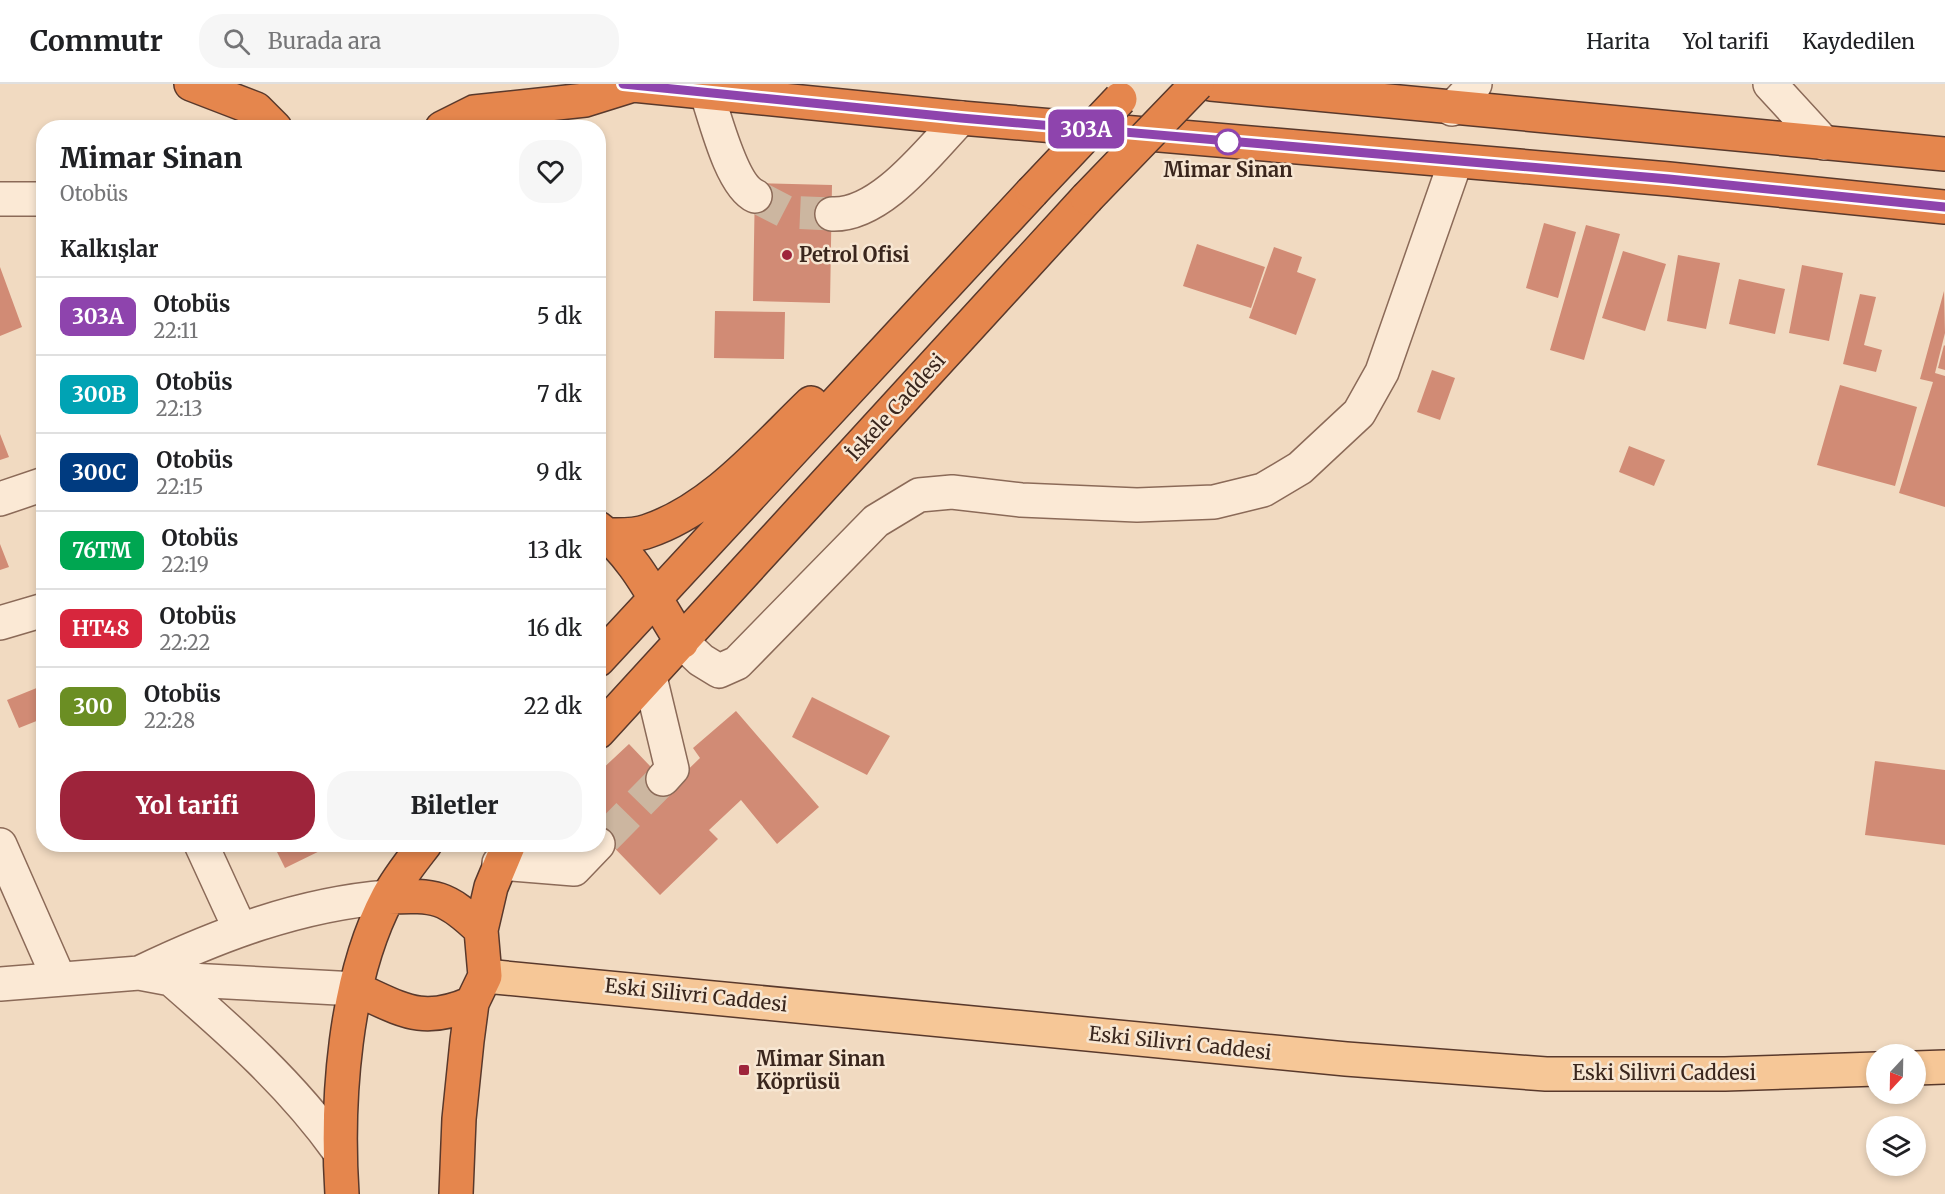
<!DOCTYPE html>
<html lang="tr">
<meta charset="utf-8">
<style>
:root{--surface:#fff;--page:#f6f6f6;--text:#202124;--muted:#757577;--line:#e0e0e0;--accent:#9e243b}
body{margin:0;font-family:Merriweather,serif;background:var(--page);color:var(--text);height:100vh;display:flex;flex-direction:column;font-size:22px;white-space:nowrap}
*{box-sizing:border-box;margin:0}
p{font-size:20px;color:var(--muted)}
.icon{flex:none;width:33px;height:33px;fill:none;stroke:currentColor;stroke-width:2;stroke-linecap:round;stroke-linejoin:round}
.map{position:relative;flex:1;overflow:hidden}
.drawer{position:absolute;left:36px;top:36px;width:570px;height:732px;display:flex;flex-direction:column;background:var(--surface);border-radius:24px;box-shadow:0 3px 9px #0003}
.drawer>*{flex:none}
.badge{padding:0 12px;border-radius:9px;font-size:21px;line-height:39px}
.needle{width:39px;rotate:202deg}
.controls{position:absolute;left:1866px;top:960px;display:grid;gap:12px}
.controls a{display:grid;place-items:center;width:60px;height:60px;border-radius:50%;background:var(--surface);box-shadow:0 3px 9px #0003;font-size:30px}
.map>.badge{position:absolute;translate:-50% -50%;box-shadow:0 0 0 3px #fff}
h2{padding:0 24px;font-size:22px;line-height:54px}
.round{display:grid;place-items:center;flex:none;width:63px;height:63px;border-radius:24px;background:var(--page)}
.headline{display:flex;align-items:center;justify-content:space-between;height:102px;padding:0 24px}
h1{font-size:28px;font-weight:800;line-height:45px}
.cta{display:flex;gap:12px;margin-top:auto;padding:12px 24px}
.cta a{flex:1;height:69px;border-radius:24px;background:var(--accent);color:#fff;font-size:24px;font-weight:800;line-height:69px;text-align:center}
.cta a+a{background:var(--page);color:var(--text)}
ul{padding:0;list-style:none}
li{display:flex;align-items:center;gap:18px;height:78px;padding:0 24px;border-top:2px solid var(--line)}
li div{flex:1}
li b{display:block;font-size:22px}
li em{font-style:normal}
li .badge{min-width:66px;font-weight:700;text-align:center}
header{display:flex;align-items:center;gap:36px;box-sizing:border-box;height:84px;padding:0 30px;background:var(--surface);border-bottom:2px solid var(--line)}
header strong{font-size:28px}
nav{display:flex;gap:33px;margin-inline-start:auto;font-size:21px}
.search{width:420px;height:54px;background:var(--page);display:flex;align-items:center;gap:15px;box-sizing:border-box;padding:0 21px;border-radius:24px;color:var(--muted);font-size:22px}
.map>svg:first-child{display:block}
</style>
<header>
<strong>Commutr</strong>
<div class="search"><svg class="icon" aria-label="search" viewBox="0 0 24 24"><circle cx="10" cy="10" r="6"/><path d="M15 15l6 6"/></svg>Burada ara</div>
<nav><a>Harita</a><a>Yol tarifi</a><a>Kaydedilen</a></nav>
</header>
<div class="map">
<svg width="1945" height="1110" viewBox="0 0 1945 1110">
<rect width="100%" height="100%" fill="#f1dac1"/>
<path fill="#d18b75" d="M 755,99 L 832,101 L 830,219 L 753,217 Z
M 1544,139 L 1576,148 L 1558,214 L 1526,204 Z
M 1586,141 L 1620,150 L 1584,276 L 1550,266 Z
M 1197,160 L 1265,183 L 1251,224 L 1183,202 Z
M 1274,163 L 1302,173 L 1297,188 L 1316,195 L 1296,251 L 1249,234 Z
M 1623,167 L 1666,180 L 1645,247 L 1602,234 Z
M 1678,171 L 1720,179 L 1706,245 L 1667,237 Z
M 1802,181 L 1843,189 L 1829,257 L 1789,249 Z
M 0,183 L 22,243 L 0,252 Z
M 1739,195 L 1785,205 L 1775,250 L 1729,240 Z
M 1944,207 L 1945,249 L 1935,289 L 1945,292 L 1945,423 L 1899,409 L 1933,298 L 1920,295 Z
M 1860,210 L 1876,213 L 1864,261 L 1882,266 L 1876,288 L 1843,280 Z
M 715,227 L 785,228 L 784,275 L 714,274 Z
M 1944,261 L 1945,262 L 1945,286 L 1938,284 Z
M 1432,286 L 1455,294 L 1440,336 L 1417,328 Z
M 1840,301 L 1917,323 L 1895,402 L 1817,381 Z
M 0,350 L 9,373 L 0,376 Z
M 1629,362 L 1665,376 L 1654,402 L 1619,388 Z
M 0,460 L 9,483 L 0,486 Z
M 44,601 L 44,634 L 19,644 L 7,616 Z
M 812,613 L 890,652 L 867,691 L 792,653 Z
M 736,627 L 819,723 L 777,760 L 741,716 L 709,746 L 718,755 L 660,811 L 598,747 L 598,689 L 629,660 L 670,703 L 700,674 L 693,664 Z
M 1875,677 L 1945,686 L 1945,761 L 1865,751 Z
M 273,760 L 334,760 L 285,784 Z"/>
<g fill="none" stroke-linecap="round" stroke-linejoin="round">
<path stroke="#ccb6a0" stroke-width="33" stroke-dasharray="33 16" stroke-linecap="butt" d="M 755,112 L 786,128 L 832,130
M 605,754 L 663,695"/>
<g stroke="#8b6a58" stroke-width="36">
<path id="minor" d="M 1770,0 L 1824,59
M 706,7 C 715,33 731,101 755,112
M 1452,25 L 1475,0
M 0,115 L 44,115
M 832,130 C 881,132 929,67 961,34
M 0,415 L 44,400
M 0,539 L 44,526
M 682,558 L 701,576 L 719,587 L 737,579 L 876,437 L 919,411 L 952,408 L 1021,416 L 1137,421 L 1214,418 L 1263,406 L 1300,384 L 1359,329 L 1382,288 L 1455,79
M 650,593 L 672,685 L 663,695
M 201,760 L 240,845
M 0,761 L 59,895
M 499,779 L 574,785 L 598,760
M 139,889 C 218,851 300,820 388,813
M 171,895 C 232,948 292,1001 339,1067
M 0,900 L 139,889 L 171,895 L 356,905"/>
</g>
<g stroke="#59392c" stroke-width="36">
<path id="major" d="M 485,892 L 1346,975 L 1546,990 L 1725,990 L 1876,985
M 1916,984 L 1945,983"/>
</g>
<g stroke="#59392c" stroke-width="36">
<path id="highway" d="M 191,0 L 256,25 L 275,44
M 623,0 L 961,34 L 1669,95 L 1945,123
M 1211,0 L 1945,70
M 442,44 L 474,28 L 585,16 L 633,1
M 598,444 C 636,472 657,520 682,558
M 607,451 C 621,451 635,452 648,447 C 713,425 763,365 811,319
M 598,576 L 1032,108
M 598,648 L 1087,114
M 388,813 C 436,811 446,812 481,846
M 356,905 C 403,926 422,941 472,919
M 342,1110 C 336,1018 344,896 388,813 C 398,794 412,777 425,760
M 456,1110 L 459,1035 L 467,957 L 472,919 L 485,892 L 481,846 L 491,803 L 509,760"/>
</g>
<use href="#minor" stroke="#fbe9d5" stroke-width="33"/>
<use href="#major" stroke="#f6c797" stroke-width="33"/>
<use href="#highway" stroke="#e5864d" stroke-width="33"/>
<g stroke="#59392c" stroke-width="36" stroke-linecap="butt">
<path id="highway-bridge" d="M 1032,108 L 1120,15
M 1087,114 L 1197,0"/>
</g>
<use href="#highway-bridge" stroke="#e5864d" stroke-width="33"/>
</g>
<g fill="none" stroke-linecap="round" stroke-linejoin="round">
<g stroke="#fff" stroke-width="14">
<path id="line" d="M 623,0 L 961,34 L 1669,95 L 1945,123"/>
</g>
<use href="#line" stroke="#8e44ad" stroke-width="9"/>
</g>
<circle fill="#fff" stroke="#8e44ad" stroke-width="3" cx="1228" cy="58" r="12"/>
<g fill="#9e243b" stroke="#f7e6d2" stroke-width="2">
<circle cx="787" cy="171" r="6"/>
<rect x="738" y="980" width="12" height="12" rx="3"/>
</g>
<g text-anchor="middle" stroke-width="5" stroke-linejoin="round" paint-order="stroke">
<g font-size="20" font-weight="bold" fill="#3a261d" stroke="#f7e6d2">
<text x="1228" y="93">Mimar Sinan</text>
</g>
<g font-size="20" font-weight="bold" fill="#3a261d" stroke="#f7e6d2" text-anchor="start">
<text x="799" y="178">Petrol Ofisi</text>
<text x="756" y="982">Mimar Sinan<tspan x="756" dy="23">Köprüsü</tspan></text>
</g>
<g font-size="20" fill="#3a261d" stroke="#f7e6d2">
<text transform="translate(896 323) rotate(-48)" y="7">İskele Caddesi</text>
<text transform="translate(696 911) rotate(6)" y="7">Eski Silivri Caddesi</text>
<text transform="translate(1180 959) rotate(6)" y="7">Eski Silivri Caddesi</text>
<text x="1664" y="996">Eski Silivri Caddesi</text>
</g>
</g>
</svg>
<div class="controls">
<a><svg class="needle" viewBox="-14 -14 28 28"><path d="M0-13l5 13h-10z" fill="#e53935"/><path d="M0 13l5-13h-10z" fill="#757577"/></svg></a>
<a><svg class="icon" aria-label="layers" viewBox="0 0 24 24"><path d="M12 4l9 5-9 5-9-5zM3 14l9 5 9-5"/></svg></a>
</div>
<b class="badge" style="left:1086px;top:45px;background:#8e44ad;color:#fff">303A</b>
<section class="drawer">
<div class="headline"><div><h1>Mimar Sinan</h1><p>Otobüs</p></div><a class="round"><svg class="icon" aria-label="heart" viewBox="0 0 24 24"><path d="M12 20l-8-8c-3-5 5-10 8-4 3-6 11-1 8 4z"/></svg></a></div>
<h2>Kalkışlar</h2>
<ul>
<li><span class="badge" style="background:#8e44ad;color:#fff">303A</span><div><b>Otobüs</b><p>22:11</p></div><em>5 dk</em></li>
<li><span class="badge" style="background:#00a3b4;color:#fff">300B</span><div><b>Otobüs</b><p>22:13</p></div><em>7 dk</em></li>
<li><span class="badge" style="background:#003b80;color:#fff">300C</span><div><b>Otobüs</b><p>22:15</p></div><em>9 dk</em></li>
<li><span class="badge" style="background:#00a651;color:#fff">76TM</span><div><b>Otobüs</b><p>22:19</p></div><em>13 dk</em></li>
<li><span class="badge" style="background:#d7263d;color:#fff">HT48</span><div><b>Otobüs</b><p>22:22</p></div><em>16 dk</em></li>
<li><span class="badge" style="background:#6b8e23;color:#fff">300</span><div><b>Otobüs</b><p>22:28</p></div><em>22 dk</em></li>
</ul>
<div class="cta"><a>Yol tarifi</a><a>Biletler</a></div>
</section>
</div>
